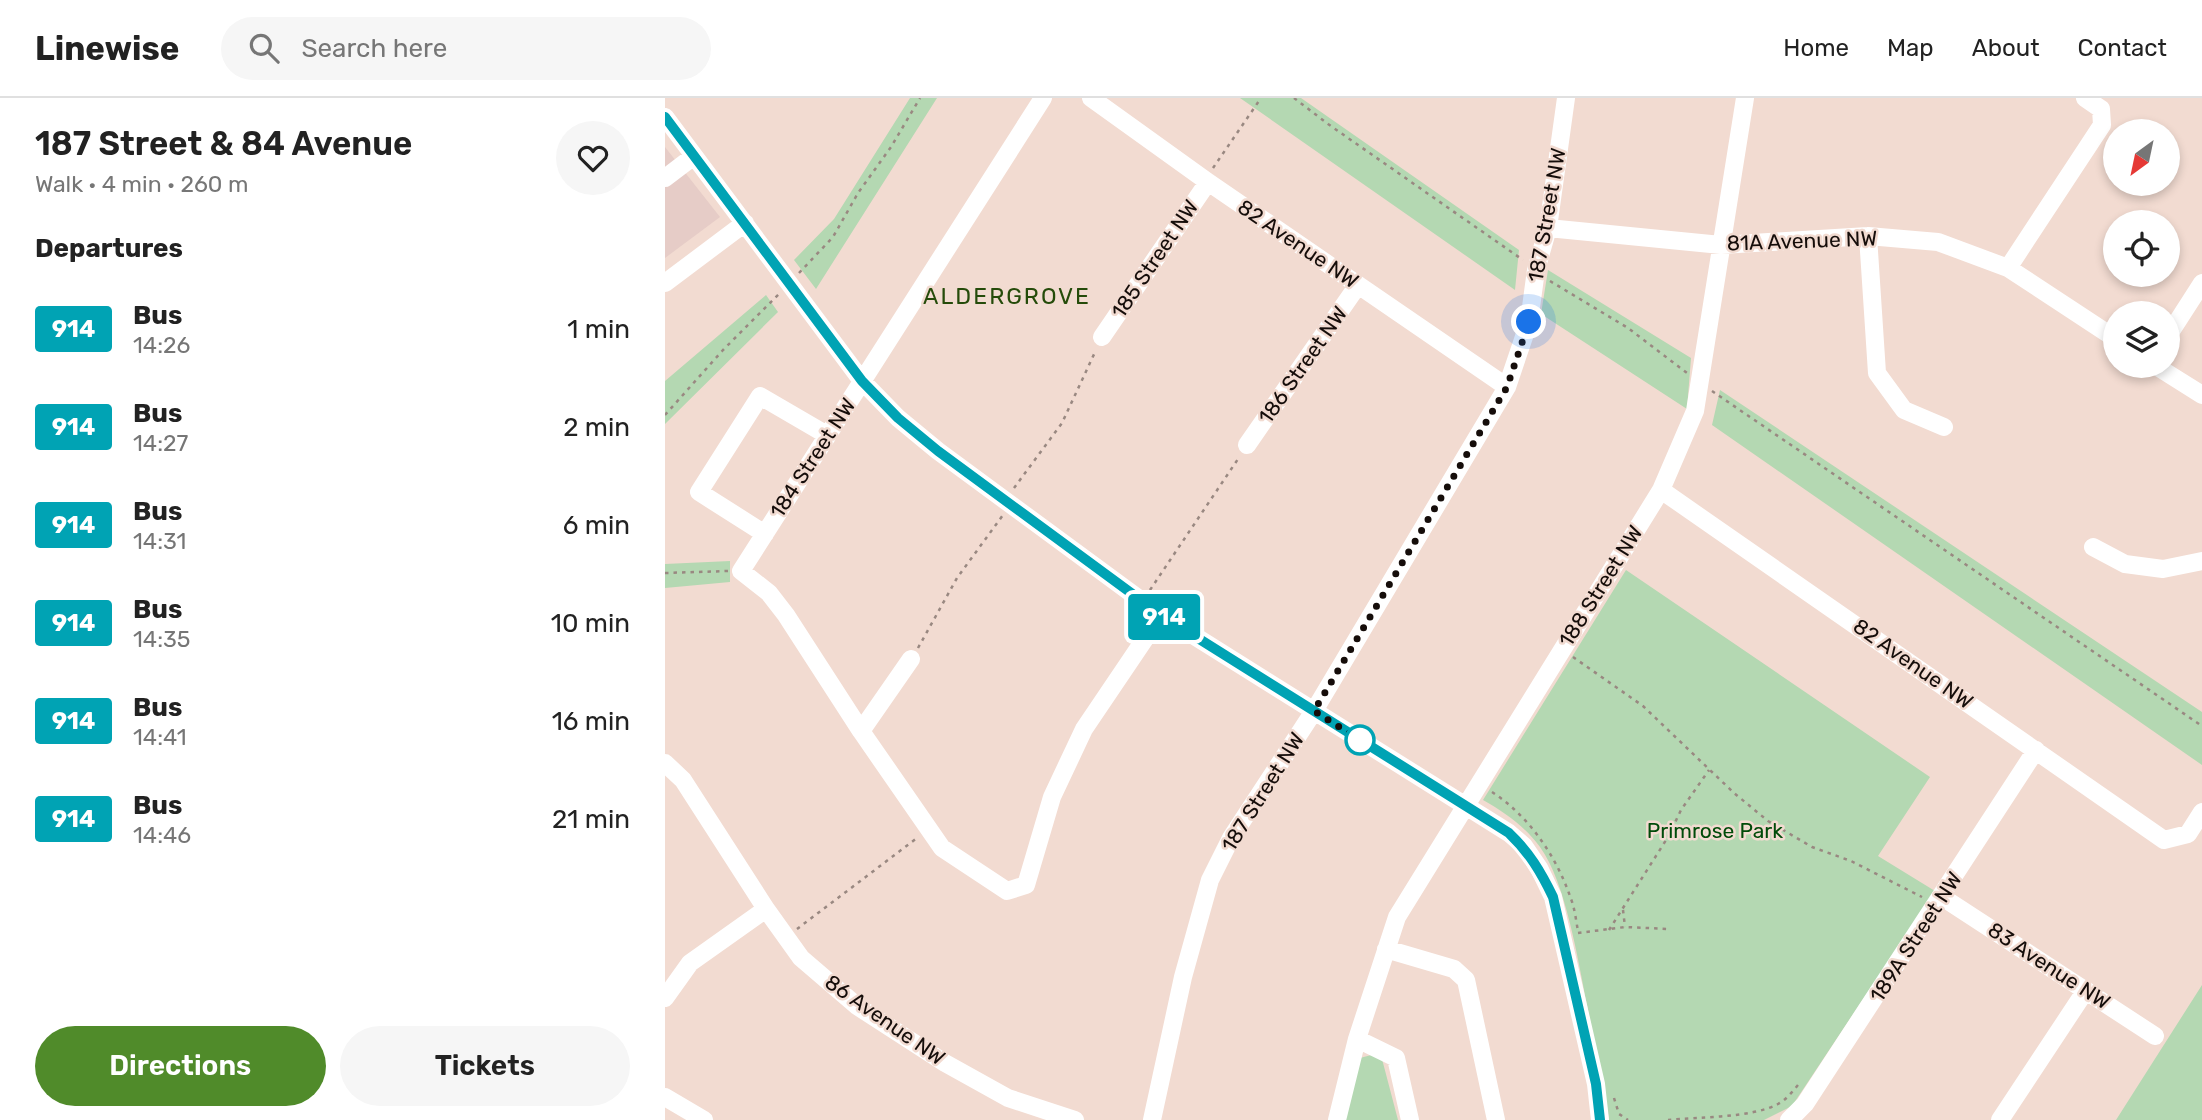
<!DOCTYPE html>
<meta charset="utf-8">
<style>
:root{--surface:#fff;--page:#f6f6f6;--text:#222;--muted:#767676;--line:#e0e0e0;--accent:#508b2a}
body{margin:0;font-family:Rubik,sans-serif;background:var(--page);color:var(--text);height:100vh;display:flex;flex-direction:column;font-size:26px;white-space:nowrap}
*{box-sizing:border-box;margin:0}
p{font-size:23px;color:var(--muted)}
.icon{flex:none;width:38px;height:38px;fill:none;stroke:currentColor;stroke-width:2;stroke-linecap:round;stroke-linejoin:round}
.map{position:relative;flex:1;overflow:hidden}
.sheet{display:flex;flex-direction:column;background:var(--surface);width:665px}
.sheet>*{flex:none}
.badge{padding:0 14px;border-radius:5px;font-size:24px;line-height:46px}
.needle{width:46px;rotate:213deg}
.buttons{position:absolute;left:1438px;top:21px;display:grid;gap:14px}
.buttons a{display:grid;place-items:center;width:77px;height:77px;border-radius:50%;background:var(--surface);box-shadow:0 4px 10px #0003;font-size:35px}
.you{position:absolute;width:35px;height:35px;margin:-18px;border:5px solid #fff;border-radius:50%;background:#1a73e8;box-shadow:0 0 0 10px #1a73e833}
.map>.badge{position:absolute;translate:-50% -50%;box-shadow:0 0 0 4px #fff}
h2{padding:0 35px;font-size:26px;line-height:63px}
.round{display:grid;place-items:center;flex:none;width:74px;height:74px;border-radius:37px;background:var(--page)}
.overview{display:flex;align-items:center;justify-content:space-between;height:119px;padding:0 35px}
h1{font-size:33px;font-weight:600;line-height:52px}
.primary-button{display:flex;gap:14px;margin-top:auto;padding:14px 35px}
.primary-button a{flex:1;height:80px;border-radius:42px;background:var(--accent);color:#fff;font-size:28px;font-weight:600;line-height:80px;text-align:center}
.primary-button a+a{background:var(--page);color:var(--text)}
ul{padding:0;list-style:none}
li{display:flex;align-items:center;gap:21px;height:98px;padding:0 35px}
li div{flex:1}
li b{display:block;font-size:26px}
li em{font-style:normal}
li .badge{min-width:77px;font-weight:700;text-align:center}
header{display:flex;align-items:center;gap:42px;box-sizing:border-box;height:98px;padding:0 35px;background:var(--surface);border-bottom:2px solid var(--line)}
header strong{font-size:33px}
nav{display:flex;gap:38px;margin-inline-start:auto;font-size:24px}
.search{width:490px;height:63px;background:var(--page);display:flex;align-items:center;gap:18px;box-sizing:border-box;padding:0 24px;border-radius:38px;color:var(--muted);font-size:26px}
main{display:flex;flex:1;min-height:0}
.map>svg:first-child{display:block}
</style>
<header>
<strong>Linewise</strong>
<div class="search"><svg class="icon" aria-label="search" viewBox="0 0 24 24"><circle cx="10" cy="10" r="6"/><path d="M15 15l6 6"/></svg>Search here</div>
<nav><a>Home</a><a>Map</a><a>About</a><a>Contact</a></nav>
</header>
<main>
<section class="sheet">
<div class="overview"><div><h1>187 Street &amp; 84 Avenue</h1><p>Walk · 4 min · 260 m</p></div><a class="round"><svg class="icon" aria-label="heart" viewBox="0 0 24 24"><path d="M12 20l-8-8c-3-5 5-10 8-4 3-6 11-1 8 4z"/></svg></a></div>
<h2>Departures</h2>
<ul>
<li><span class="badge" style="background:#00a3b4;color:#fff">914</span><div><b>Bus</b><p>14:26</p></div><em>1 min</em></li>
<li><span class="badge" style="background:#00a3b4;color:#fff">914</span><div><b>Bus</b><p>14:27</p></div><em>2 min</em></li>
<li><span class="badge" style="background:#00a3b4;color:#fff">914</span><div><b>Bus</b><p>14:31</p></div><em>6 min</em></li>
<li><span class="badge" style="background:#00a3b4;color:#fff">914</span><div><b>Bus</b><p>14:35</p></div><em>10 min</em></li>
<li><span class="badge" style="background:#00a3b4;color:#fff">914</span><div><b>Bus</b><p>14:41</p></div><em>16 min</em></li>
<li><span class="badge" style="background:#00a3b4;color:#fff">914</span><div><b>Bus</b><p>14:46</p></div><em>21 min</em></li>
</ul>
<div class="primary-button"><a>Directions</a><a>Tickets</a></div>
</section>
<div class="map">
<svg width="1537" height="1022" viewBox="0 0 1537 1022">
<rect width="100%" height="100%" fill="#f2dbd1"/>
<path fill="#e6ccc7" d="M 0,49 L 55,119 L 0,160 Z"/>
<path fill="#b4d8b2" d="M 245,0 L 272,0 L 151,191 L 129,162 L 169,121 Z
M 575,0 L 636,0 L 854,152 L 850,192 Z
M 883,172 L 1026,260 L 1022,311 L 876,216 Z
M 101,197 L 113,214 L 0,326 L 0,283 Z
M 1055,292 L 1537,614 L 1537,667 L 1047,327 Z
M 65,463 L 65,484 L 0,490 L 0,466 Z
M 961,472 L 1265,679 L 1213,758 L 1270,793 L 1127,1008 L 1099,1022 L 944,1022 C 939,983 929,945 922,907 C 913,862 901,785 875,749 C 859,728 841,715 818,702 Z
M 1537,887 L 1537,1022 L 1451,1022 Z
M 710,956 L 717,961 L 733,1022 L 678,1022 L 695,960 Z"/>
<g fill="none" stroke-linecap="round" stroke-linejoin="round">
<path stroke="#998881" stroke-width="2.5" stroke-dasharray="3.5 5" stroke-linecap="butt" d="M 629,0 L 663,26 L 858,162
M 548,70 L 596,0
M 134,175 L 168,139 L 193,95 L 226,49 L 255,0
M 885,183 L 963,230 L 1022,275
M 1047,293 L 1537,628
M 0,317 L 58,252 L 115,195
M 349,390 L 397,325 L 431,252
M 0,475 L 63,473
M 485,492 L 575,358
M 253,550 L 292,480 L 338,417
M 908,559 L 978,608 L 1069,695 L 1103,723 L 1147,749 L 1186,763 L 1257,799
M 827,694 C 864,718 892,759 906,801 C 910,811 911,823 913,833
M 958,812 L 960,829
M 132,831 L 252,740
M 944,832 L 1003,739 L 1016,712 L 1044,672
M 913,835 L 960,829 L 1003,831
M 949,1000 L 954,1016 L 963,1022
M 1003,1022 C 1033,1019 1087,1020 1113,1006 C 1121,1002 1127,994 1133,987"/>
<path stroke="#fff" stroke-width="18" d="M 378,0 L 76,473 L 104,495 L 121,517 L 196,633 L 277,750 L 342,793 L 361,787 L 387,699 L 419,631 L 496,517
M 426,0 L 543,84 L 842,289
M 0,19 L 197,283 L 233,320 L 273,353 L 496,517 L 844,735 L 859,748 L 874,770 L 888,799 L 931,986 L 935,1022
M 0,80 L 29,58
M 883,130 L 1056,147 L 1203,138 L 1273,144 L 1343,170 L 1451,241
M 1203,138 L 1212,275 L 1239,312 L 1279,329
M 1343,170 L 1437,27 L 1436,11 L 1420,0
M 0,185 L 80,125
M 1503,238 L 1537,185
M 437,239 L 543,84
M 1491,268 L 1537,297
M 582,347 L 693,187
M 996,392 L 1499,742 L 1523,736 L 1537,714
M 100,436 L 34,394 L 95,298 L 162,337
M 1428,449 L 1460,466 L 1498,471 L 1537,463
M 196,633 L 246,561
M 0,665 L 18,682 L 101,811 L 136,860 L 192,908 L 280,965 L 343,1000 L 410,1022
M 1277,799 L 1490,938
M 721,851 L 789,871 L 801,882 L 831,1022
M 0,900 L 25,865 L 101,811
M 692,941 L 731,960 L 745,1022
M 0,999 L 39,1022
M 487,1022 L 518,879 L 545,782 L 566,740 L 649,613 L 842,289 L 864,224 L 871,172 L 883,130 L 901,0
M 672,1022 L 692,941 L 732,819 L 996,392 L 1030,313 L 1080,0
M 1124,1022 L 1140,1006 L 1371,652
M 1335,1022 L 1421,892"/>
</g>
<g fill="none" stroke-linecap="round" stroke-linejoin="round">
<g stroke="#fff" stroke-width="16">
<path id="line" d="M 0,19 L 197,283 L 233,320 L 273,353 L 496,517 L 844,735 C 864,754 876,774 888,799 L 931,986 L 935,1022"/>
</g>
<use href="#line" stroke="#00a3b4" stroke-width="10"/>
<path stroke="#150d0a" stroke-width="7" stroke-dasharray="0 12.6" d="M 695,642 L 649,613 L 842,289 L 864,224"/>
</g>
<circle fill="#fff" stroke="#00a3b4" stroke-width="3.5" cx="695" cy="642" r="14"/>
<g text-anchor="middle" stroke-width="5" stroke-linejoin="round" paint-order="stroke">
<g font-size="21" fill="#150d0a" stroke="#f2dbd1">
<text transform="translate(882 117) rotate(-80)" y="7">187 Street NW</text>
<text transform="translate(1137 143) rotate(-2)" y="7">81A Avenue NW</text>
<text transform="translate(633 146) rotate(34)" y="7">82 Avenue NW</text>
<text transform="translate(490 161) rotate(-56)" y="7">185 Street NW</text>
<text transform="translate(638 267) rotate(-55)" y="7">186 Street NW</text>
<text transform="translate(148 360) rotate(-57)" y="7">184 Street NW</text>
<text transform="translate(936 488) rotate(-58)" y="7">188 Street NW</text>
<text transform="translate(1248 566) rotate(35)" y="7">82 Avenue NW</text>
<text transform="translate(598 694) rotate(-58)" y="7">187 Street NW</text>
<text transform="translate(1251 839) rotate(-57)" y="7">189A Street NW</text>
<text transform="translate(1384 868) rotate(33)" y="7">83 Avenue NW</text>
<text transform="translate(220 922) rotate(35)" y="7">86 Avenue NW</text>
</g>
<g font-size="21" fill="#004b09" stroke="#f2dbd1">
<text x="1050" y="740">Primrose Park</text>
</g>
<g font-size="23" letter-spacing="2" fill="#254b0a" stroke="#f2dbd1">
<text x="342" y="206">ALDERGROVE</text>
</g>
</g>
</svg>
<div class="buttons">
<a><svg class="needle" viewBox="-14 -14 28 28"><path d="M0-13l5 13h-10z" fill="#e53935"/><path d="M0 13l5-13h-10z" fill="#767676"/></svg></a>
<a><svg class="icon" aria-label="locate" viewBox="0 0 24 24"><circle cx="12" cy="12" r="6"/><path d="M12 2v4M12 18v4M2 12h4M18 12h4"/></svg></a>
<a><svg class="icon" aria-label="layers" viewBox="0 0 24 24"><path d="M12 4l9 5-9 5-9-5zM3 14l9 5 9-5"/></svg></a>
</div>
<div class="you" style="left:864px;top:224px"></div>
<b class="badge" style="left:499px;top:519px;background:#00a3b4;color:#fff">914</b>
</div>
</main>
